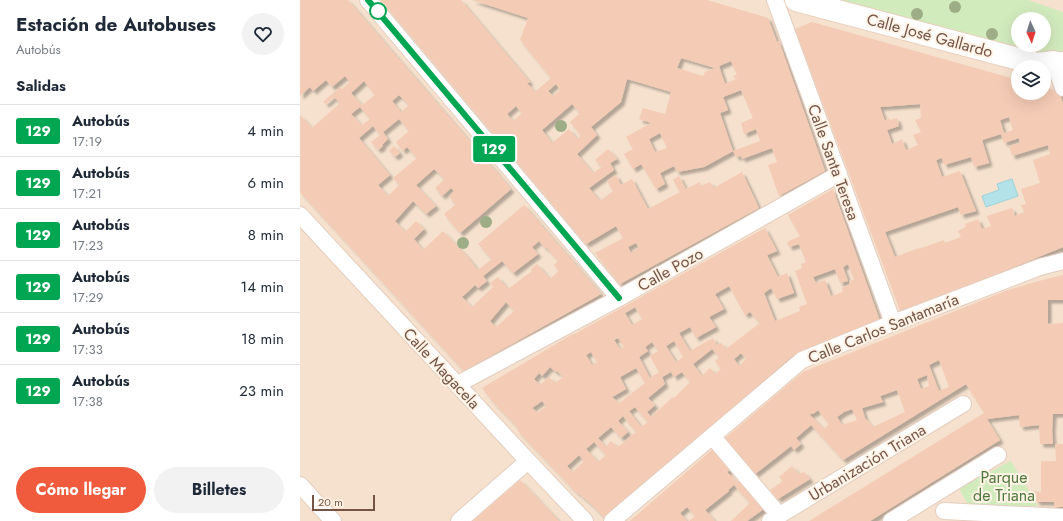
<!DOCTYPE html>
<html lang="es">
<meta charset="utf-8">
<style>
:root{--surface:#fff;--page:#f2f2f3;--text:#1f2937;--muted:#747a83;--line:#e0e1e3;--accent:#ef5b3c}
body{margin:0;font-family:Jost,sans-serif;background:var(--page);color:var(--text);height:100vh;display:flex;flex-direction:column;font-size:15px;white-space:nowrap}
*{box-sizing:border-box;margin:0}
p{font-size:13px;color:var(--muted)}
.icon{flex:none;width:22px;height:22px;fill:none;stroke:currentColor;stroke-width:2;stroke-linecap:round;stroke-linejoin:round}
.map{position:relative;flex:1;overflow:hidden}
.drawer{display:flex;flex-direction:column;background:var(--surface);width:300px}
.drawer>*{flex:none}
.badge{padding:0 8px;border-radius:3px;font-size:14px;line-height:26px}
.needle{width:26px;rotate:176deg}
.controls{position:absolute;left:711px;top:12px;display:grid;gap:8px}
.controls a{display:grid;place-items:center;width:40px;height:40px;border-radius:50%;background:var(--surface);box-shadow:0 4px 16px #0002;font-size:20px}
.scale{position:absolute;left:12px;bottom:10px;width:63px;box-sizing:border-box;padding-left:4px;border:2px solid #755446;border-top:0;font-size:11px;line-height:14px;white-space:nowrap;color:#755446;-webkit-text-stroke:3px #fff4e7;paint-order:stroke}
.map>.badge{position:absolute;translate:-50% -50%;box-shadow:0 0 0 2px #fff}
h2{padding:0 16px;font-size:15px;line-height:36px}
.round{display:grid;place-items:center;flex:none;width:42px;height:42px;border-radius:21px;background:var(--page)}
.headline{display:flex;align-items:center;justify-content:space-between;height:68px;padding:0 16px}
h1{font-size:19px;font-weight:700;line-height:30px}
.cta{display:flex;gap:8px;margin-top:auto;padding:8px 16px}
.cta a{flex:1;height:46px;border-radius:24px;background:var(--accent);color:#fff;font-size:16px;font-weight:700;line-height:46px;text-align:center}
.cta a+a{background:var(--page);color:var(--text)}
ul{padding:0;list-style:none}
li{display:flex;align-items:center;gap:12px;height:52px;padding:0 16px;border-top:1px solid var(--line)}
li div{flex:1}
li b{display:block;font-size:15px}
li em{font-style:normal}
li .badge{min-width:44px;font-weight:700;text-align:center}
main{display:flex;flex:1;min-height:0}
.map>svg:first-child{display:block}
</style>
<main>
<section class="drawer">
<div class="headline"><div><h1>Estación de Autobuses</h1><p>Autobús</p></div><a class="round"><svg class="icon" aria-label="heart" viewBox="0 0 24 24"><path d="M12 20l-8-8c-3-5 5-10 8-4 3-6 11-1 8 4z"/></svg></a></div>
<h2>Salidas</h2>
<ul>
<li><span class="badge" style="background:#00a651;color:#fff">129</span><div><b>Autobús</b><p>17:19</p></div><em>4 min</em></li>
<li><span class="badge" style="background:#00a651;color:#fff">129</span><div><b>Autobús</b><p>17:21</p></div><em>6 min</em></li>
<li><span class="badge" style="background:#00a651;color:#fff">129</span><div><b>Autobús</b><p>17:23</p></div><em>8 min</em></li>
<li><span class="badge" style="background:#00a651;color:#fff">129</span><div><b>Autobús</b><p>17:29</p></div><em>14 min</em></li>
<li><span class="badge" style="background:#00a651;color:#fff">129</span><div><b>Autobús</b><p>17:33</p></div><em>18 min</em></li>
<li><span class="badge" style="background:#00a651;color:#fff">129</span><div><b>Autobús</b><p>17:38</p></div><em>23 min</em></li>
</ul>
<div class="cta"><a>Cómo llegar</a><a>Billetes</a></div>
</section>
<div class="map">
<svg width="763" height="521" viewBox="0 0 763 521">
<defs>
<filter id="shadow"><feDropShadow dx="3.5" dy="3.5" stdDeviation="1" flood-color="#0004"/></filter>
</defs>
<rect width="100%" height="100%" fill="#fdf0df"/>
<path fill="#f5e1cd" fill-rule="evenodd" d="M 0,0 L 763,0 L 763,521 L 0,521 ZM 718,19 L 744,19 L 744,45 L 718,45 ZM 718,67 L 744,67 L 744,93 L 718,93 Z"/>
<path fill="#d2ebbd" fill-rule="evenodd" d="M 536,0 L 728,0 L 763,12 L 763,51 L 738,53 ZM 718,19 L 744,19 L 744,45 L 718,45 Z
M 711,461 L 738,506 L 668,506 L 659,488 Z"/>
<path fill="#b3e3e8" stroke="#99d3da" d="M 712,179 L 718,196 L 686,207 L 682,196 L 699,190 L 697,184 Z"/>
<path fill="#f4cbb5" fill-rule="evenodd" filter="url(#shadow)" d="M 0,0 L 48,0 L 211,189 L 160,233 L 144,214 L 156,204 L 149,197 L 154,191 L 151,188 L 142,196 L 135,188 L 145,179 L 134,169 L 116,185 L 136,206 L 126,214 L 113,201 L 95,221 L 105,232 L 116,221 L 124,229 L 114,239 L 123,250 L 143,231 L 166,255 L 178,270 L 192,259 L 178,244 L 224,205 L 301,294 L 164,371 L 0,192 L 0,115 L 12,128 L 40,103 L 34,97 L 26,104 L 23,102 L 40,87 L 42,89 L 50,82 L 45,76 L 32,87 L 26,80 L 13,91 L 10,87 L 0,96 ZM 64,81 L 75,95 L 62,105 L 51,93 ZM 99,95 L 109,105 L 101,112 L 92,101 ZM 60,107 L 70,119 L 62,125 L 51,114 ZM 99,119 L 109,131 L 96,142 L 103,151 L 107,147 L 117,158 L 93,178 L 99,185 L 88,196 L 78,185 L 90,175 L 59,138 L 73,126 L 80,135 L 71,142 L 78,150 L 83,146 L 82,145 L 88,139 L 83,132 ZM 239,241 L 245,248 L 246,247 L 258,261 L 254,265 L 259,271 L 250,279 L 237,264 L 230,270 L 232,271 L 208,289 L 198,277 L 190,283 L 193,287 L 172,307 L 162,297 L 175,285 L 178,288 L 187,281 L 183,276 L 202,261 L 213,273 L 238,254 L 232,247 ZM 206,302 L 214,311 L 196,327 L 190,321 Z
M 81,0 L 161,0 L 230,82 L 227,83 L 235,92 L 251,78 L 220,40 L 228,18 L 172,0 L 407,0 L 468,18 L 477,42 L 479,41 L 525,171 L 479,196 L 468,165 L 477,162 L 472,148 L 442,159 L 441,156 L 436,157 L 433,151 L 404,167 L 377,172 L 374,166 L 360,173 L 365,184 L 356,189 L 341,164 L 333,169 L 324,154 L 333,149 L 326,137 L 351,123 L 339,119 L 343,108 L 365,114 L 371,92 L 327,79 L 321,102 L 291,127 L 297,135 L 277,154 L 293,173 L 302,167 L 295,160 L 308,149 L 317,159 L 310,163 L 314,170 L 289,188 L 300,201 L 313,191 L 307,181 L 316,175 L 321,185 L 332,179 L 348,209 L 380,192 L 373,180 L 379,176 L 386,189 L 400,182 L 401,186 L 410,182 L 414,188 L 442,172 L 459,208 L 320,284 L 295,253 L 323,238 L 316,226 L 286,244 ZM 381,58 L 415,68 L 405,72 L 403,76 L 377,68 ZM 431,61 L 437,75 L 433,76 L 436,79 L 425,84 L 419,66 ZM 256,84 L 260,90 L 253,96 L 248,91 ZM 441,90 L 453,118 L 441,123 L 444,134 L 456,129 L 460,141 L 433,151 L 420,113 L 428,110 L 423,97 ZM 272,104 L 280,113 L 270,122 L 281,135 L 277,139 L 269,129 L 252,143 L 242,130 ZM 216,106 L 222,113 L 213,121 L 207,114 ZM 360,133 L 367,148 L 355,152 L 349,139 ZM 336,243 L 339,248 L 331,253 L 328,247 Z
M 512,22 L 718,80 L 718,93 L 744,93 L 744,87 L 759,91 L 763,104 L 763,247 L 601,313 L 495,29 ZM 620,104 L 621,118 L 615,120 L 621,132 L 613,135 L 618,145 L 606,150 L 602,139 L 592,144 L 587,130 L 599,126 L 597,118 L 590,120 L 589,118 L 585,121 L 580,107 ZM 709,117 L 713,130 L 704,133 L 700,120 ZM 701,134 L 704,143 L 719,138 L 720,143 L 709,146 L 712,156 L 748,145 L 750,154 L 733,160 L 740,183 L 721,189 L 726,204 L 721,205 L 724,212 L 715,216 L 712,208 L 687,216 L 691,226 L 682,229 L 678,219 L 665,224 L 666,227 L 658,231 L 661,237 L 645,243 L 644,240 L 619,249 L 619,248 L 595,257 L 585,232 L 658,207 L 661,215 L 676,211 L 660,171 L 642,177 L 636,160 L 642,158 L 644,165 L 671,157 L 674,167 L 689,163 L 682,140 Z
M 94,146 L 100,153 L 95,157 L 89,151 Z
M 533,189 L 580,321 L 491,357 L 306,519 L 291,504 L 274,490 L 217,430 L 219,429 L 194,403 L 182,388 L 273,334 L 273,335 L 465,228 L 477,251 L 467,255 L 478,277 L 487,273 L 494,293 L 477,299 L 471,288 L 464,293 L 475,321 L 500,311 L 499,307 L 507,304 L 495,271 L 502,268 L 501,264 L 506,262 L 499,244 L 489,247 L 487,242 L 500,236 L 488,215 ZM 548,264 L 554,280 L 549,281 L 550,284 L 542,288 L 543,292 L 531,296 L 525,280 L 516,283 L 513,277 L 535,269 L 540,283 L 548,281 L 543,267 ZM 429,286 L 445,315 L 450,312 L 460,323 L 426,349 L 421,343 L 417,345 L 413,338 L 390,351 L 379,333 L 390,327 L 396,338 L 416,327 L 409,317 L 424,309 L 415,294 ZM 335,307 L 342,319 L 332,325 L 325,313 ZM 318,338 L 324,347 L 320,349 L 314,340 ZM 374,341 L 383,357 L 376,362 L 366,346 ZM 352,342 L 358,351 L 350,356 L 359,372 L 350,378 L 339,357 L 348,351 L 345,347 ZM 412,349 L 419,357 L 415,361 L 421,369 L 415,374 L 410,368 L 402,376 L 393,364 ZM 291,352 L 297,362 L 292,365 L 286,355 ZM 441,353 L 446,359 L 439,366 L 434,359 ZM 250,367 L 256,372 L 257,371 L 263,377 L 255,383 L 249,377 L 240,385 L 234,379 L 239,373 L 242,376 ZM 336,368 L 345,383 L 319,403 L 312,397 L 326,389 L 320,377 ZM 371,372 L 374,377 L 382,372 L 390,382 L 374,398 L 373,397 L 351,417 L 347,412 L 355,405 L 348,398 L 365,384 L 362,377 ZM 242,401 L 246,406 L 238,413 L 232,408 ZM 335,407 L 348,422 L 341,427 L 329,411 ZM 323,416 L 336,432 L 318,447 L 311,441 L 306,447 L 298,438 L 311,427 L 321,438 L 328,432 L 318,421 ZM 294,442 L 306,455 L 298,462 L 286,449 ZM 279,455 L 284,461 L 273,472 L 267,466 Z
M 763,275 L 763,300 L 748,300 L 748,324 L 763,323 L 763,414 L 753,414 L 752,431 L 753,444 L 740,444 L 739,425 L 720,427 L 719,415 L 687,419 L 700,440 L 570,521 L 509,521 L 684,413 L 666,384 L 543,460 L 511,425 L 496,438 L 501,444 L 494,450 L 491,446 L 455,474 L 424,439 L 503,372 L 708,290 L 739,281 ZM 639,360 L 649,387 L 639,391 L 629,365 ZM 627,375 L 629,386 L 621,389 L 617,379 ZM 597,390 L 605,412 L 573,427 L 565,418 L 562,408 L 583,402 L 580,396 ZM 552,409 L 557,420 L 542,425 L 537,417 L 544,412 ZM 518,410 L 529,424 L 524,429 L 510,415 L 512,413 L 513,414 Z
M 755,444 L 763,444 L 763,507 L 754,507 L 754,502 L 737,502 L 731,491 L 741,492 L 741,461 L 756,461 Z
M 413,449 L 431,469 L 427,472 L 437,482 L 440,480 L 465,508 L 447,521 L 431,521 L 450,503 L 434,485 L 428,490 L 429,491 L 405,510 L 415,521 L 389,521 L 395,516 L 387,507 L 380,513 L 387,521 L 330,521 Z
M 492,466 L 499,474 L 504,472 L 510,479 L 478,499 L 470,490 L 483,481 L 479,477 Z
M 220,480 L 259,521 L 173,521 Z"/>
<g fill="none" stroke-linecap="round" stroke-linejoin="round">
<g stroke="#e4cdbe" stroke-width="18">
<path id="street" d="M 68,0 L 319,298
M 475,0 L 593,323
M 754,62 L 763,88
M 0,215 L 228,461 L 285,521
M 158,384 L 319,298 L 539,174
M 412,436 L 479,515
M 0,485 L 33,521
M 644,511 L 763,517
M 159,521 L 228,461
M 312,521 L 502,360 L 593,323 L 740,267 L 763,261
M 470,521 L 663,404
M 591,521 L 698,455"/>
</g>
<g stroke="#e9ceba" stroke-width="24">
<path id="secondary" d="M 496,0 L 737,64 L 754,62 L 757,64 L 763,63"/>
</g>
<use href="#street" stroke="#fff" stroke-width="16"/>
<use href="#secondary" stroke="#fff" stroke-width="22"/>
</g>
<g fill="#9dad85">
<circle cx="655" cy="7" r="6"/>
<circle cx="617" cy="14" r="6"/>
<circle cx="692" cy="34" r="6"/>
<circle cx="261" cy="126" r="6"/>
<circle cx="186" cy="222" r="6"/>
<circle cx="163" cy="243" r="6"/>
</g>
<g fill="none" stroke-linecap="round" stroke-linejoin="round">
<g stroke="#fff" stroke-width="9">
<path id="line" d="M 68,0 L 319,298"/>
</g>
<use href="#line" stroke="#00a651" stroke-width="6"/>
</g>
<circle fill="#fff" stroke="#00a651" stroke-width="2" cx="78" cy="11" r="8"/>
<g text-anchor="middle" stroke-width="4" stroke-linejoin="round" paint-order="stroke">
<g font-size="16" fill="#755446" stroke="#fff4e7">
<text transform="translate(630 35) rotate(15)" y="6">Calle José Gallardo</text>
<text transform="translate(534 162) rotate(70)" y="6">Calle Santa Teresa</text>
<text transform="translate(370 269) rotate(-29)" y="6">Calle Pozo</text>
<text transform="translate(583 328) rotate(-22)" y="6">Calle Carlos Santamaría</text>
<text transform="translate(142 368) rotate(47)" y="6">Calle Magacela</text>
<text transform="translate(567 462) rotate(-31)" y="6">Urbanización Triana</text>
</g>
<g font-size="16" fill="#4f763b" stroke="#fff4e7">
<text x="704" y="483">Parque<tspan x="704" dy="18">de Triana</tspan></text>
</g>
</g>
</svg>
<div class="controls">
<a><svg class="needle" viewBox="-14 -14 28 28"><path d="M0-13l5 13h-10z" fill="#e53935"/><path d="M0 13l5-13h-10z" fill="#747a83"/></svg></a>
<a><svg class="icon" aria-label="layers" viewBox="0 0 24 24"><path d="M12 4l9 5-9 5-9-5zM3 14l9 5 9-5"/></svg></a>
</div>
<div class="scale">20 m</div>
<b class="badge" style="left:194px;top:149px;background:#00a651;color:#fff">129</b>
</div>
</main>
